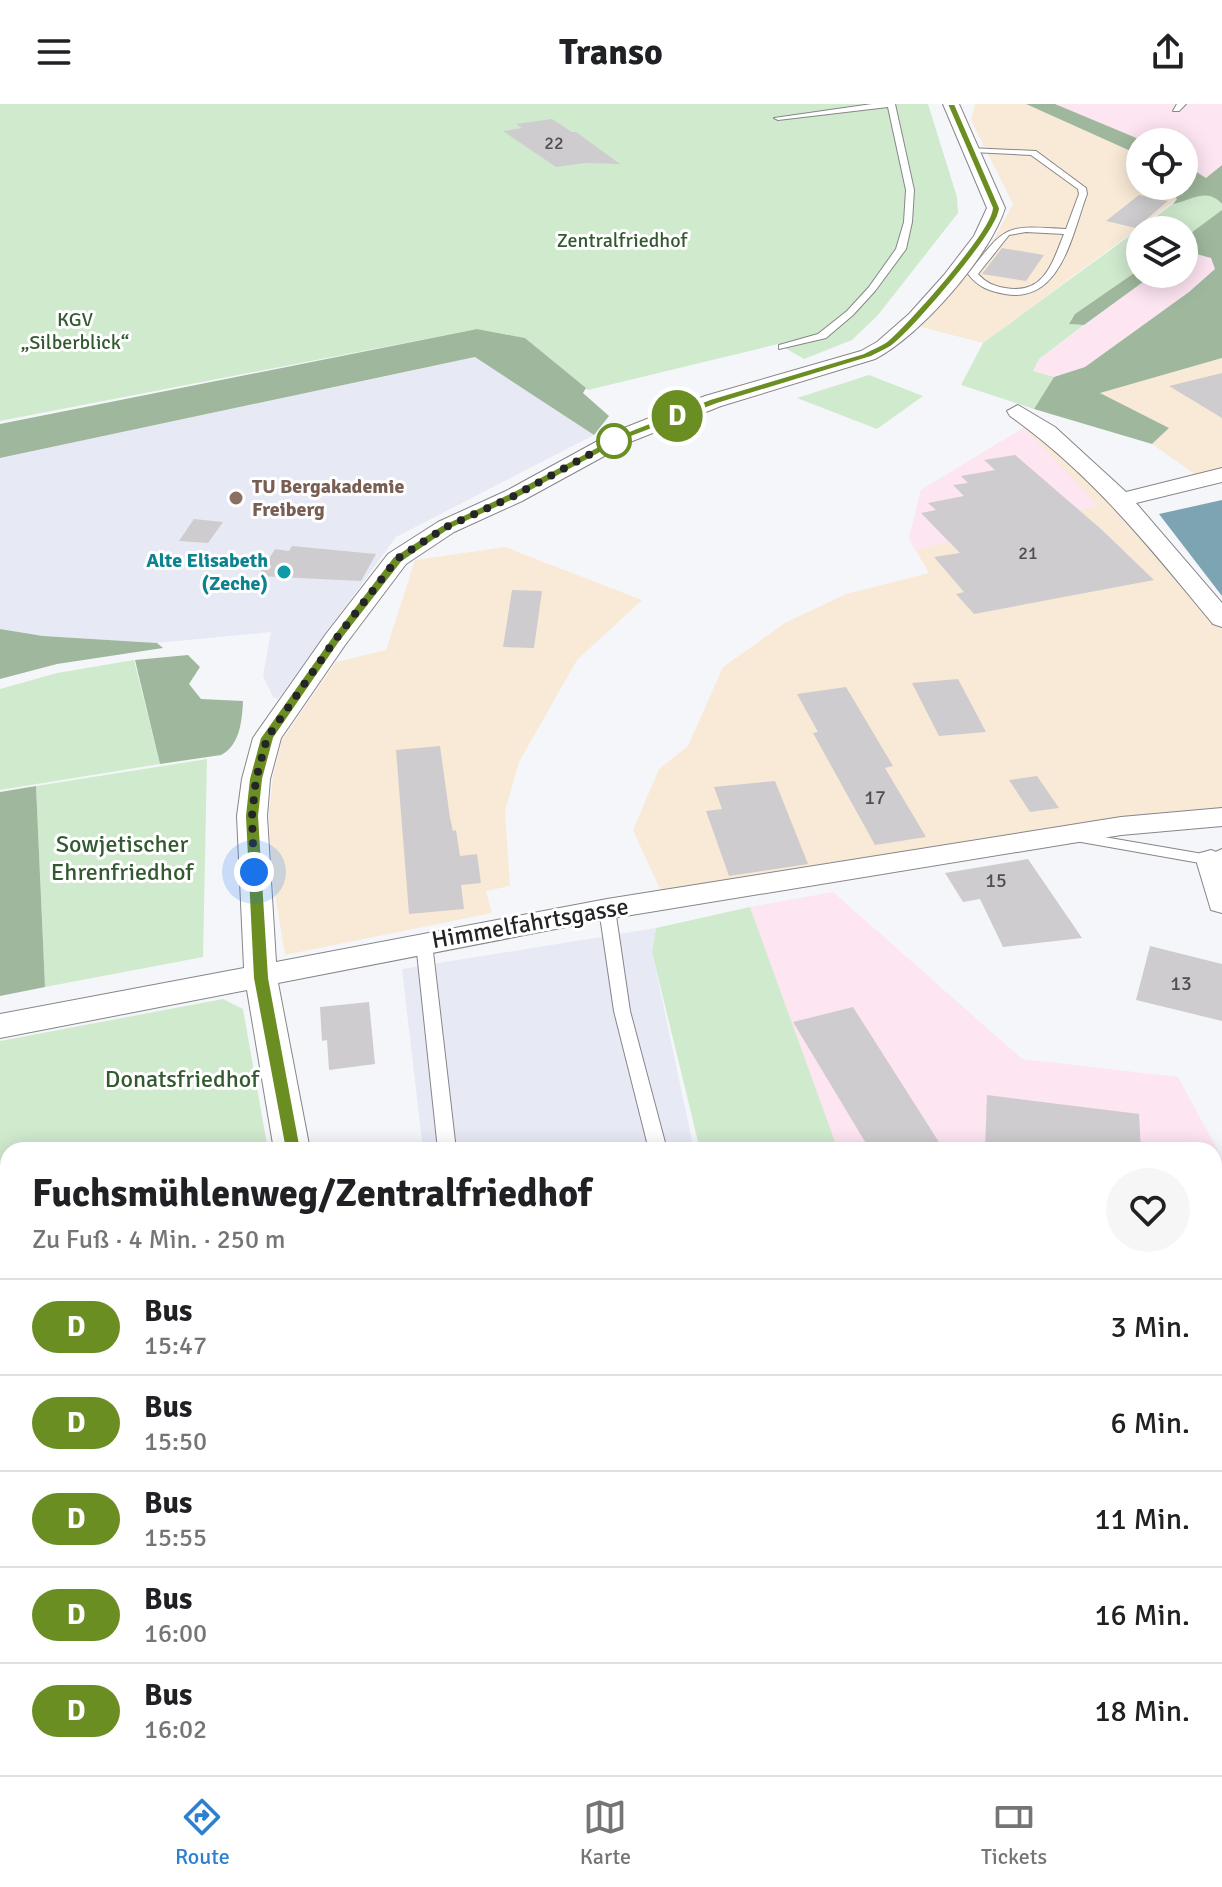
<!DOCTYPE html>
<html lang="de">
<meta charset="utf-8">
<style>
:root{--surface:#fff;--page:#f6f6f6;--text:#202124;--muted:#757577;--line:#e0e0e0;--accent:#2c80cf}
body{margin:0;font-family:Signika,sans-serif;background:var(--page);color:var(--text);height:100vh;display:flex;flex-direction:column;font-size:30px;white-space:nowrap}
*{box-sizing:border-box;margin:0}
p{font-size:26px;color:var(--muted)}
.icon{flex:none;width:44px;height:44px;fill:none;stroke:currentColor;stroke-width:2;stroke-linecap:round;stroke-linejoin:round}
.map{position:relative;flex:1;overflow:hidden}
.panel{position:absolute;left:0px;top:1038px;width:1222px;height:634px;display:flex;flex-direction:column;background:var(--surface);border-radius:24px 24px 0 0;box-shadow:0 4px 20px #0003}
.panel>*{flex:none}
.badge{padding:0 16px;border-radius:26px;font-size:28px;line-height:52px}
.tools{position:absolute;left:1126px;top:24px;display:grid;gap:16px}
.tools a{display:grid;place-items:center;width:72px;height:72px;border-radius:50%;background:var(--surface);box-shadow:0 4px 20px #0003;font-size:40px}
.you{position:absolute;width:40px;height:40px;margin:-20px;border:6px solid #fff;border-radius:50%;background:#1a73e8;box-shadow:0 0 0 12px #1a73e833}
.map>.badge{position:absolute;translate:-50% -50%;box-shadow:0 0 0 4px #fff}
.round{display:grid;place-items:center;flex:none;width:84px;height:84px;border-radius:42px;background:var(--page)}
.headline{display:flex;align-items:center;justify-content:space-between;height:136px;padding:0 32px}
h1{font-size:38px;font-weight:800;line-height:60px}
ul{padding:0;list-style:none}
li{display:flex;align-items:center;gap:24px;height:96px;padding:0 32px;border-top:2px solid var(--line)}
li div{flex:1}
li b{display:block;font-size:30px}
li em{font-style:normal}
li .badge{min-width:88px;font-weight:700;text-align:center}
header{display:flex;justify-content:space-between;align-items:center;height:104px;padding:0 32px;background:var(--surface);font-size:36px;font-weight:800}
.dock{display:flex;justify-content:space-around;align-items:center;height:112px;border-top:2px solid var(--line);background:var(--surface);font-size:22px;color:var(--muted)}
.dock a{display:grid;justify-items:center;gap:4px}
.dock .selected{color:var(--accent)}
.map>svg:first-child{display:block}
</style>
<header><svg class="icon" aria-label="menu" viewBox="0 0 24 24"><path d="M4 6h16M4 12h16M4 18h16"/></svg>Transo<svg class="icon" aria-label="share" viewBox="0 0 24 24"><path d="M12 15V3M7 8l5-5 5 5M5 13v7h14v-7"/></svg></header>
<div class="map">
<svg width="1222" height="1671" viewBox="0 0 1222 1671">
<rect width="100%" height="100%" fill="#f5f6fa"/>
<path fill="#f9ead7" d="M 975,0 L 1026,0 L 1135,49 L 1140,54 L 1140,82 L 1165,82 L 1177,95 L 983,239 L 921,223 L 984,153 L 1013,100 L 971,16 Z
M 1222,254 L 1222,371 L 1203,376 L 1152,340 L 1169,324 L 1099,289 Z
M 1030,320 L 1060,339 L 1222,515 L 1222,713 L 665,796 L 633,726 L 659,665 L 688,642 L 723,563 L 785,519 L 846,490 L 929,469 L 909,435 L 921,386 Z
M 505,443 L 642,496 L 577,556 L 519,658 L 505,707 L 510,782 L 486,787 L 492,809 L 285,851 L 272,772 L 269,708 L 273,672 L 282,636 L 336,558 L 386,546 L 415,456 Z"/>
<path fill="#fde5f1" d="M 1055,0 L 1222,0 L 1222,61 L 1206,74 L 1184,60 L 1184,38 L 1146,38 Z
M 1189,148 L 1211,154 L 1216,164 L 1189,188 L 1085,263 L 1054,273 L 1033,267 L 1039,255 L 1154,170 L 1184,170 L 1184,150 Z
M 1024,324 L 1099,402 L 915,446 L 909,435 L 921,386 Z
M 833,788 L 1022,955 L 1178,973 L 1222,1054 L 1222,1226 L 1214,1215 L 1214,1046 L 838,1046 L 750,803 Z
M 1222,1445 L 1222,1671 L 1065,1671 L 1063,1664 L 1214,1664 L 1214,1447 Z"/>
<path fill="#e7eaf5" d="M 476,253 L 594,331 L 396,433 L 278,595 L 273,593 L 263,572 L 271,528 L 157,539 L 43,532 L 0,525 L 0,354 Z
M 656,824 L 652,848 L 694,1046 L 423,1046 L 402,865 Z
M 472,1664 L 834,1664 L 836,1671 L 473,1671 Z"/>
<path fill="#d0eace" d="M 0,0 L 928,0 L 957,93 L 958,109 L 878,211 L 852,236 L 804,255 L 778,240 L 588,286 L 525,234 L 477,225 L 0,317 Z
M 1205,89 L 1216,93 L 1222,100 L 1222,106 L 1184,134 L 1184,126 L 1140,126 L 1140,165 L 1075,210 L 1069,220 L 1084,221 L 1039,255 L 1033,267 L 1054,273 L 1034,305 L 961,281 L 983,239 L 1173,100 Z
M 869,271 L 923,292 L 877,325 L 797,294 Z
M 134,556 L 160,660 L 0,686 L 0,585 L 57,569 Z
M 207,655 L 203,853 L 45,883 L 36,682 Z
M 750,803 L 838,1046 L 700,1046 L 652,848 L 656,824 Z
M 223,895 L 243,905 L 268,1046 L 8,1046 L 8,1664 L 384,1664 L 385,1671 L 0,1671 L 0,937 Z
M 866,1664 L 1063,1664 L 1065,1671 L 868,1671 Z"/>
<path fill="#9fb89d" d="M 1026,0 L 1055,0 L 1146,38 L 1140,38 L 1140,54 L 1135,49 Z
M 1184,60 L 1206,74 L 1222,61 L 1222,100 C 1207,83 1192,96 1173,100 L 1177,95 L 1165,82 L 1184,82 Z
M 1222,106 L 1222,254 L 1100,289 L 1169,324 L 1152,340 L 1034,305 L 1054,273 L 1085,263 L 1189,188 L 1215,165 L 1211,154 L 1189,148 L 1184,150 L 1184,134 Z
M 1140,165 L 1140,170 L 1154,170 L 1084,221 L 1069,220 L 1075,210 Z
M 477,225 L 525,234 L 586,284 L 583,289 L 609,312 L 594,331 L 475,253 L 0,354 L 0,320 Z
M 0,525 L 43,532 L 157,539 L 163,544 L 57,560 L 0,575 Z
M 188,551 L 200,563 L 189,580 L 201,595 L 243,597 C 242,617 240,641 221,651 L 160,660 L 135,556 Z
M 36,682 L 45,883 L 0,892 L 0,688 Z
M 1214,1215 L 1222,1226 L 1222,1445 L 1214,1447 Z"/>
<path fill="#7da4b2" d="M 1222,396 L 1222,492 L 1159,410 Z"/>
<path fill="#cecccf" d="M 552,15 L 572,28 L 576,28 L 620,60 L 585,59 L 556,63 L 503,27 L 522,24 L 516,20 Z
M 1139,91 L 1168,97 L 1136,124 L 1106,117 Z
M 1002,144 L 1044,151 L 1026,177 L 982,170 Z
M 1222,269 L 1222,314 L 1169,282 Z
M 1015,351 L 1101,425 L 1154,476 L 974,510 L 956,490 L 964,488 L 934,453 L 960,449 L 921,409 L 936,406 L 928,399 L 964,392 L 953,381 L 968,379 L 961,372 L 995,366 L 984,356 Z
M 194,415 L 223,418 L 208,439 L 179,437 Z
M 292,442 L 376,450 L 361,477 L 258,472 L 275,445 L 289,447 Z
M 512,486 L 542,487 L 534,544 L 503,543 Z
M 958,575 L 986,628 L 939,632 L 912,579 Z
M 846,583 L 893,662 L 885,664 L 926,733 L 875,741 L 813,629 L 818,628 L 797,590 Z
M 440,642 L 450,714 L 453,727 L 456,726 L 460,752 L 477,750 L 481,779 L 461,781 L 464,805 L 409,810 L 396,646 Z
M 1037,672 L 1059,704 L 1030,708 L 1009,676 Z
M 775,677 L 808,760 L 729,772 L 706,707 L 722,705 L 714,683 Z
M 1028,755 L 1082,834 L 1003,843 L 980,795 L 963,798 L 945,769 Z
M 1150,842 L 1222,860 L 1222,917 L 1136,896 Z
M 369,898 L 375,960 L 329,966 L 327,936 L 322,937 L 320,903 Z
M 853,903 L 944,1046 L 870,1046 L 793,918 Z
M 987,991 L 1139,1010 L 1141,1046 L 985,1046 Z"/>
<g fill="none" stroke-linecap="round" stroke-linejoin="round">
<g stroke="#86868a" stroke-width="2">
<path id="lane" d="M 872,0 L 895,0 L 914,86 L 912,118 L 906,145 L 875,187 L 853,211 L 826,234 L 779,245 L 779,241 L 818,230 L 847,207 L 869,183 L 896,145 L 904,118 L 906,86 L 888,3 L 778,16 L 774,14 Z
M 1177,0 L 1186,0 L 1179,7 L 1173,7 Z
M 969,44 L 1036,47 L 1086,84 L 1087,90 C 1072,130 1061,200 1005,190 C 989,187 978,183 968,170 C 1006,121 1004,121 1066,125 L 1079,90 L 1078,85 L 1031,51 L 972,48 ZM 1026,128 L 1064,130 C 1052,160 1044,191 1005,184 C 994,182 986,179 978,170 L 1009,131 Z
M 1069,727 L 1209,751 L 1222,745 L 1222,756 L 1211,761 L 1064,735 L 1062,732 Z
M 607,800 L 615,805 L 630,907 L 667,1046 L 649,1046 L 614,907 L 599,805 Z
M 424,834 L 432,839 L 456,1046 L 438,1046 L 416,839 Z
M 488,1664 L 512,1664 L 513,1671 L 489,1671 Z
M 825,1664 L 851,1664 L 854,1671 L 828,1671 Z"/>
</g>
<g stroke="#86868a" stroke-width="2">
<path id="street" d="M 943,0 L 959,0 L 1005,104 C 990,152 920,232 875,255 L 721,302 L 630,338 L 522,397 L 454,428 L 406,460 L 345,541 L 281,634 L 270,675 L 267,712 L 276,858 L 607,795 L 1121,713 L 1222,704 L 1222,722 L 1121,731 L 607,815 L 278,879 L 310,1046 L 274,1046 L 247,886 L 0,934 L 0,910 L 244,864 L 237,712 L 242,675 L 253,634 L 326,530 L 388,450 L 438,418 L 506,387 L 614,328 L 705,292 L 861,247 L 877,238 L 909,210 L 944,171 L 974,132 L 987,104 Z
M 1018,301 L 1055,323 L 1126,388 L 1222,364 L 1222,378 L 1136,399 L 1222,499 L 1222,523 L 1213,520 C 1151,445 1091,369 1010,312 L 1007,307 Z
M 1211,746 L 1222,750 L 1222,809 L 1211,806 L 1196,756 L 1200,749 Z
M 388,1664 L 436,1664 L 437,1671 L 389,1671 Z"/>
</g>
<use href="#lane" fill="#fff" fill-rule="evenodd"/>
<use href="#street" fill="#fff" fill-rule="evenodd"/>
</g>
<path fill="#6b8e23" stroke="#fff" stroke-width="2" d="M 947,0 L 955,0 L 1000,104 C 999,127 915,224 893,241 C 887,246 878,249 871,253 L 717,300 L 626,335 L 518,394 L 450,425 L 402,458 L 339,539 L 274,634 L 263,675 L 259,712 L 269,874 L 301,1046 L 292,1053 L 286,1051 L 253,874 L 245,712 L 249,675 L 260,634 L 331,534 L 393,453 L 442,421 L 510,389 L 619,331 L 710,295 L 864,249 C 871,245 880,242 887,237 C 907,220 991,127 992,104 Z"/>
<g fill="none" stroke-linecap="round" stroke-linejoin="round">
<path stroke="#252527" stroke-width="8" stroke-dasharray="0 14.4" d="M 254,768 L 252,712 L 256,675 L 267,634 L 335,536 L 397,455 L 446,423 L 514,392 L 614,337"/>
</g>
<circle fill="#fff" stroke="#6b8e23" stroke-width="4" cx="614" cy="337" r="16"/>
<circle fill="#8d6e63" stroke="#fff" stroke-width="3" cx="236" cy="394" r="8"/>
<circle fill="#0f9aa8" stroke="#fff" stroke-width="3" cx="284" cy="468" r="8"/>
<g text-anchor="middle" stroke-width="6" stroke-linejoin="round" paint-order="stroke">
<g font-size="18" fill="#4f4f51">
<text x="554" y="45">22</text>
<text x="1028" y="455">21</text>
</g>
<g font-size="20" fill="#335930" stroke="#fff">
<text x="622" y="143">Zentralfriedhof</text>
<text x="75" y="222">KGV<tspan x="75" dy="23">„Silberblick“</tspan></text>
</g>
<g font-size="20" font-weight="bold" fill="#785e54" stroke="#fff" text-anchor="start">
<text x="252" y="389">TU Bergakademie<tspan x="252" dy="23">Freiberg</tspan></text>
</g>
<g font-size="20" font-weight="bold" fill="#0d838f" stroke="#fff" text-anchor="end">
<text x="268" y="463">Alte Elisabeth<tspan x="268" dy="23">(Zeche)</tspan></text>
</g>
<g font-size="20" fill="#4f4f51">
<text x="875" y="700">17</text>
<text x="996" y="783">15</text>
<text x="1181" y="886">13</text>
</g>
<g font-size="24" fill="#335930" stroke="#fff">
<text x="122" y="748">Sowjetischer<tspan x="122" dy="28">Ehrenfriedhof</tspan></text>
<text x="182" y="983">Donatsfriedhof</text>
</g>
<g font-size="24" fill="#252527" stroke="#fff">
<text transform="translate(530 819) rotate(-10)" y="8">Himmelfahrtsgasse</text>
</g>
</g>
</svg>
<div class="tools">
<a><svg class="icon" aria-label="locate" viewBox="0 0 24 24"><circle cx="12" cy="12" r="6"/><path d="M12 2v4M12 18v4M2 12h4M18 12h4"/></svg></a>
<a><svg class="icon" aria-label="layers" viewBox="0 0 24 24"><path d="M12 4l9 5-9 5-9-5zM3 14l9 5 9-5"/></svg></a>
</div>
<div class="you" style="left:254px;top:768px"></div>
<b class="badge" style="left:677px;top:312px;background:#6b8e23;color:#fff">D</b>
<section class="panel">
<div class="headline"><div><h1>Fuchsmühlenweg/Zentralfriedhof</h1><p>Zu Fuß · 4 Min. · 250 m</p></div><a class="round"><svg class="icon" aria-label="heart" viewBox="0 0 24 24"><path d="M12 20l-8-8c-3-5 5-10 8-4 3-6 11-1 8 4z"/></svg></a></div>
<ul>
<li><span class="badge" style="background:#6b8e23;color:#fff">D</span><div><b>Bus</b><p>15:47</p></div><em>3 Min.</em></li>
<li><span class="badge" style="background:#6b8e23;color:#fff">D</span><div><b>Bus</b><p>15:50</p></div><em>6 Min.</em></li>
<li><span class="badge" style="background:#6b8e23;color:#fff">D</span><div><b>Bus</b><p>15:55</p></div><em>11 Min.</em></li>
<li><span class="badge" style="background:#6b8e23;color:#fff">D</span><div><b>Bus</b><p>16:00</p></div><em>16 Min.</em></li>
<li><span class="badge" style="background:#6b8e23;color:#fff">D</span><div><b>Bus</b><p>16:02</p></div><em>18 Min.</em></li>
</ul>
</section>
</div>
<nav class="dock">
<a class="selected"><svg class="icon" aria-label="directions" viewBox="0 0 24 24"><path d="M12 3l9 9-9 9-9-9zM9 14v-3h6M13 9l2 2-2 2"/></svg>Route</a>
<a><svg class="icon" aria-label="map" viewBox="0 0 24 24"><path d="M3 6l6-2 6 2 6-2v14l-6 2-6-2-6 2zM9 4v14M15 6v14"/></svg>Karte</a>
<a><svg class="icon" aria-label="tickets" viewBox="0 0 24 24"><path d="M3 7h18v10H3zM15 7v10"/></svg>Tickets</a>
</nav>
